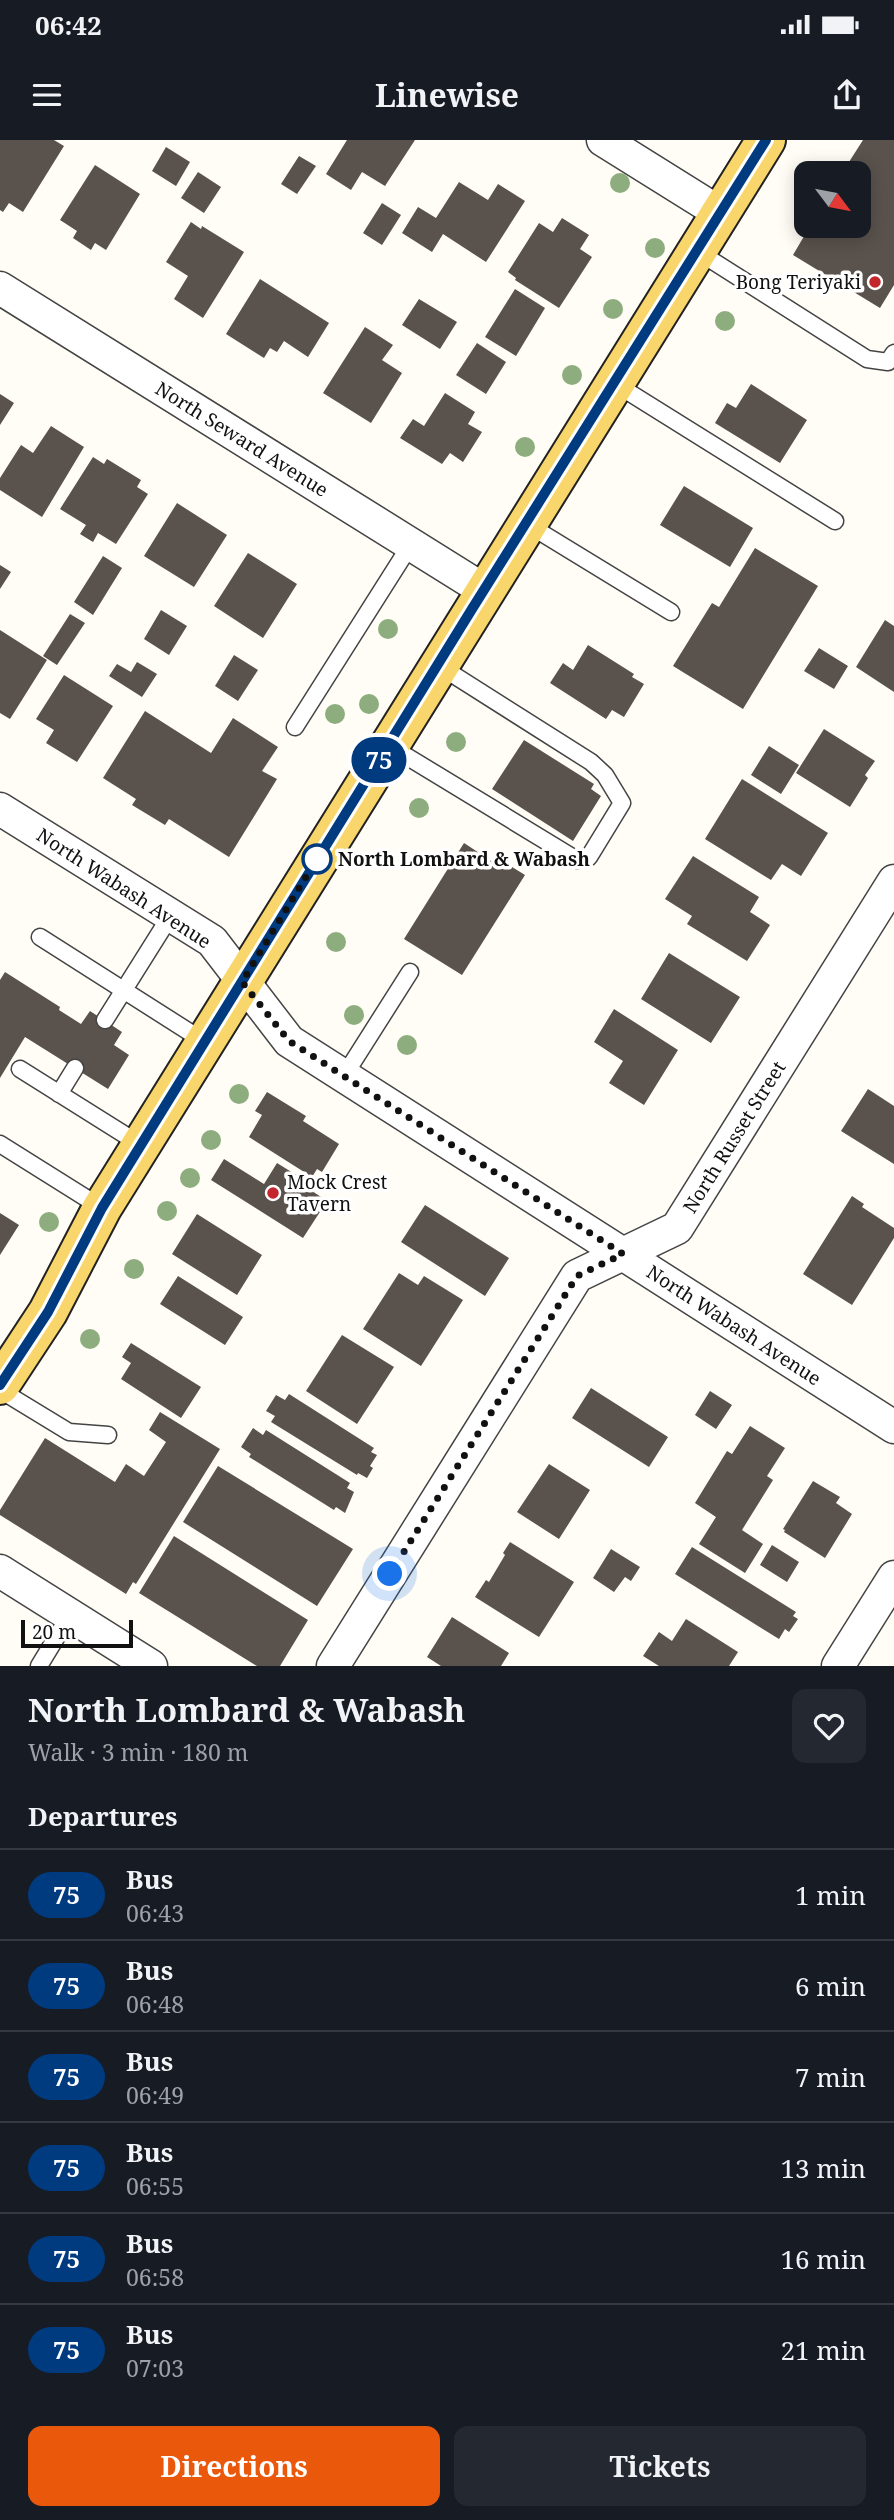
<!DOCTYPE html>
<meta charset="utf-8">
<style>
:root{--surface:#171b24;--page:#242831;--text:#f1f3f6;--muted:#9ea1a6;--line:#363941;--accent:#ea580c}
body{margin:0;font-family:"Noto Serif",serif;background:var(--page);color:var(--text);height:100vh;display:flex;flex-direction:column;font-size:26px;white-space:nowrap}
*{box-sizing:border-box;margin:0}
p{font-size:23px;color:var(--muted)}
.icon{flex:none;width:38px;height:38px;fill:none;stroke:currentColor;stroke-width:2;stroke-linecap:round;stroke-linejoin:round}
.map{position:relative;height:1526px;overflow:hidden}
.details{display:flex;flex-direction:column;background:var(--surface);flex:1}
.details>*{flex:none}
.badge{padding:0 14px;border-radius:23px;font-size:24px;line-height:46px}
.needle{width:46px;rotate:122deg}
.buttons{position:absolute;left:794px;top:21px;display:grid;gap:14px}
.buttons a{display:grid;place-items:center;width:77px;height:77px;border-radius:14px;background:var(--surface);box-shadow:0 4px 18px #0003;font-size:35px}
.scale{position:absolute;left:21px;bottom:18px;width:112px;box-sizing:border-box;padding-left:7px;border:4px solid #111;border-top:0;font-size:19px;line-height:24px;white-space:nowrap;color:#111;-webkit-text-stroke:5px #fff;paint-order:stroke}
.you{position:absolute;width:35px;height:35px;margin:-18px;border:5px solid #fff;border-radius:50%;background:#1a73e8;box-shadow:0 0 0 10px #1a73e833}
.map>.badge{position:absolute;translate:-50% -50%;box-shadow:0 0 0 4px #fff}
h2{padding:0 28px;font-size:26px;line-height:63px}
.round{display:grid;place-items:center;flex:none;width:74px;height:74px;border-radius:14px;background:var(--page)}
.summary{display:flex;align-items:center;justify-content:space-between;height:119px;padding:0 28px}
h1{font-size:33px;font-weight:700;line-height:52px}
.primary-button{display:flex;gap:14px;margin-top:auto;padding:14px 28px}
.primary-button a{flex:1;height:80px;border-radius:14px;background:var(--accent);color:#fff;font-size:28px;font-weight:700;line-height:80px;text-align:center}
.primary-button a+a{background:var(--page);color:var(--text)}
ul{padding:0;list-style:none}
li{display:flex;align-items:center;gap:21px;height:91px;padding:0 28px;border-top:2px solid var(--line)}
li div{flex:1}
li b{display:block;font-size:26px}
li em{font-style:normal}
li .badge{min-width:77px;font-weight:700;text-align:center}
.status{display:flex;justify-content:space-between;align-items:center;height:49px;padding:0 35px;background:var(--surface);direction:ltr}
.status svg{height:19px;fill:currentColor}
header{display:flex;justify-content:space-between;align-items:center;height:91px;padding:0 28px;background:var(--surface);font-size:32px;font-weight:700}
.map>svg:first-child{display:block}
</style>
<div class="status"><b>06:42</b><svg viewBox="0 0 49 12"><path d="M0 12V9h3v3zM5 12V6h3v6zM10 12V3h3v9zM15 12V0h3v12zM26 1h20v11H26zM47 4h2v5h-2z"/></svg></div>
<header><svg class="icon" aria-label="menu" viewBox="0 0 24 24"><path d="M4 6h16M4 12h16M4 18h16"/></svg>Linewise<svg class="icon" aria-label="share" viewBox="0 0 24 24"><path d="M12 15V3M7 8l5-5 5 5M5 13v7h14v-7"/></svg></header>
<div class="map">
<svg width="894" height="1526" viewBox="0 0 894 1526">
<rect width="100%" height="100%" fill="#fffdf5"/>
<path fill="#5a524d" d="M 0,0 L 54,0 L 64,6 L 23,72 L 9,63 L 3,72 L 0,70 Z
M 347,0 L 415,0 L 385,46 L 362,32 L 351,50 L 326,34 Z
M 863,0 L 894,0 L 894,145 L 880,168 L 793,115 L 810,86 L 859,86 L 859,33 L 842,33 Z
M 166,7 L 190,22 L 176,46 L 152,31 Z
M 299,16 L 316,26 L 297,54 L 281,44 Z
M 95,25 L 140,54 L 106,110 L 95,103 L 91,110 L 73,98 L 77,91 L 60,80 Z
M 198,32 L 221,47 L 204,73 L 181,58 Z
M 459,42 L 488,60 L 498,44 L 525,61 L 486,122 L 443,94 L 432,112 L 402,93 L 418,67 L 436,78 Z
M 382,63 L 401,75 L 382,105 L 363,93 Z
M 562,78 L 589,95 L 580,109 L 592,117 L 559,168 L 515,140 L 516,138 L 508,132 L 539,83 L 553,92 Z
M 191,82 L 201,89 L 202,86 L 244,112 L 203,178 L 174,159 L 188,136 L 166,122 Z
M 260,139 L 329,183 L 308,217 L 284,201 L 277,212 L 270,208 L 264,218 L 226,194 Z
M 515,149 L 545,168 L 516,216 L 485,197 Z
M 419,159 L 457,182 L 440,209 L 402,185 Z
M 365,187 L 393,205 L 382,220 L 402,233 L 371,283 L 323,253 Z
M 477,203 L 506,222 L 486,254 L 456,235 Z
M 751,244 L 807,280 L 780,323 L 715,283 L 727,263 L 736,268 Z
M 445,253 L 475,272 L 468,284 L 482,292 L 463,322 L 450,313 L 442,324 L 400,298 L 413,279 L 424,286 Z
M 0,254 L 14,263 L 0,285 Z
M 51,286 L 84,307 L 42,377 L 0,350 L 0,338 L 21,305 L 33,313 Z
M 93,317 L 104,324 L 107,319 L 141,340 L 137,347 L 148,354 L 116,404 L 98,393 L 93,402 L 80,394 L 86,385 L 60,369 Z
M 684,346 L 753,388 L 730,427 L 660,385 Z
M 177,363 L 227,395 L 194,447 L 144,416 Z
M 755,408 L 818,446 L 743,569 L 673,526 L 712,463 L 719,467 Z
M 248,413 L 297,444 L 263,498 L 214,466 Z
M 103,416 L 122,428 L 93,475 L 74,462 Z
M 0,425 L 11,432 L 0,449 Z
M 161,470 L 187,486 L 169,515 L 144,499 Z
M 70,474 L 85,483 L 57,525 L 43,516 Z
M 885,480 L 894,486 L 894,552 L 856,527 Z
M 0,490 L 47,520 L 10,579 L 0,573 Z
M 588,505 L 634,534 L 632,537 L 644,544 L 624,577 L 612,570 L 606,579 L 550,543 L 563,523 L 573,530 Z
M 819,508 L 848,526 L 834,549 L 804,531 Z
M 234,515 L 258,530 L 238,561 L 215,546 Z
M 137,522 L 157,534 L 142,557 L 109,536 L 117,524 L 131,532 Z
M 64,535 L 113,566 L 77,622 L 46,603 L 54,590 L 36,579 Z
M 145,571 L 211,613 L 233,578 L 278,607 L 262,631 L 277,639 L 229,717 L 169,679 L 165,685 L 132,665 L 136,659 L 103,638 Z
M 824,589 L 875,621 L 865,635 L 868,638 L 850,667 L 796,633 Z
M 524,600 L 594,644 L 591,649 L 601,656 L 573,701 L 492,649 Z
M 769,606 L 799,625 L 781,654 L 751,635 Z
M 742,639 L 828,693 L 801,736 L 782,724 L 771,740 L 705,699 Z
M 464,703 L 493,722 L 496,717 L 525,735 L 462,835 L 404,799 Z
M 693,716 L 759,757 L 750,772 L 770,785 L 747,821 L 687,784 L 692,776 L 665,759 Z
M 669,813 L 740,857 L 711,903 L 641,859 Z
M 5,832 L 60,867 L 59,870 L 81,884 L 90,871 L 122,892 L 114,905 L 129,915 L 108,949 L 25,897 L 0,938 L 0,840 Z
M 614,869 L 678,910 L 644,965 L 609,943 L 623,921 L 594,902 Z
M 868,949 L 894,966 L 894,1024 L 841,991 Z
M 267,952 L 306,976 L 303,981 L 339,1004 L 322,1032 L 317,1029 L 312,1037 L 249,997 L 262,975 L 255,971 Z
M 224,1019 L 264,1044 L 277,1023 L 306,1041 L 303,1045 L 327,1061 L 303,1098 L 211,1040 Z
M 852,1056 L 864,1064 L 862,1067 L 894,1088 L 894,1098 L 852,1165 L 803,1134 Z
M 425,1065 L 509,1118 L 485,1156 L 401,1102 Z
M 0,1073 L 19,1085 L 0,1115 Z
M 197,1074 L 262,1115 L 237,1155 L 172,1114 Z
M 399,1133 L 418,1145 L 424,1136 L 463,1160 L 421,1226 L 363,1189 Z
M 178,1136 L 243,1177 L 225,1205 L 160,1164 Z
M 342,1195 L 394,1227 L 357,1284 L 306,1251 Z
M 131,1203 L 201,1247 L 181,1278 L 121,1239 L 131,1223 L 122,1217 Z
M 591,1248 L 668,1297 L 649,1327 L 572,1278 Z
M 710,1251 L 732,1265 L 716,1289 L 695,1275 Z
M 289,1254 L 374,1308 L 371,1312 L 377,1315 L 370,1326 L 373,1328 L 367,1338 L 358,1333 L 357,1335 L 271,1282 L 275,1276 L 266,1271 L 276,1255 L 285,1260 Z
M 160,1272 L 220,1309 L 136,1444 L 133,1442 L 126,1454 L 0,1375 L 0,1370 L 45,1298 L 115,1342 L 126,1324 L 144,1336 L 166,1302 L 149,1290 Z
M 750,1286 L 785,1308 L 767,1336 L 773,1340 L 742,1390 L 763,1404 L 745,1433 L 699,1404 L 716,1377 L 695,1363 L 727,1311 L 732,1314 Z
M 253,1288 L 263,1295 L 266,1290 L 350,1343 L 347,1348 L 354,1352 L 345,1373 L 336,1367 L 334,1370 L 249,1317 L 251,1314 L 241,1307 Z
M 549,1324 L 590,1350 L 559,1399 L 517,1372 Z
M 218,1326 L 353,1409 L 317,1466 L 183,1382 Z
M 813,1341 L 840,1357 L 836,1363 L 852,1374 L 825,1418 L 784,1392 L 785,1390 L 783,1389 Z
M 174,1396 L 308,1480 L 280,1526 L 257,1526 L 139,1453 Z
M 510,1402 L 574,1442 L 539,1497 L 475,1457 L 486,1440 L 489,1442 L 505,1415 L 503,1413 Z
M 772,1405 L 799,1422 L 787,1442 L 760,1425 Z
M 692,1407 L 796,1472 L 793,1476 L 798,1479 L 789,1492 L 785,1489 L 779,1499 L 675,1434 Z
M 611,1409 L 640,1427 L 631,1441 L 625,1437 L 614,1452 L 593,1438 Z
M 452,1477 L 509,1513 L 501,1526 L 441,1526 L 427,1517 Z
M 686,1479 L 738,1512 L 729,1526 L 659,1526 L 643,1516 L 659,1492 L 672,1501 Z"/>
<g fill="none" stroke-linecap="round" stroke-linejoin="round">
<g stroke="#444" stroke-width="19">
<path id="lane" d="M 697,111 L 867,219 L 888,222 L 894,213
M 614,243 L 835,381
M 527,384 L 671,472
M 295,587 L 411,404
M 388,605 L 577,720 L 589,717 L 622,663 L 605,635 L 591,622 L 438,525
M 40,797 L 205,902
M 105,880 L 171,775
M 20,929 L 141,1005
M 344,936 L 410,832
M 59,954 L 75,928
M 0,1004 L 102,1068
M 0,1250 L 69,1292 L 108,1295
M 39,1526 L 70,1475"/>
</g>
<g stroke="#444" stroke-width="35">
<path id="street" d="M 603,0 L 720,73
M 0,148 L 484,450
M 0,669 L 212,801 L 289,901 L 894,1287
M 0,1431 L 151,1526
M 333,1526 L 577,1136 L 677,1088 L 894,741
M 838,1526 L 894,1437"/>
</g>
<g stroke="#222" stroke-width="42">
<path id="primary" d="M 0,1245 L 48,1172 L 102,1068 L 766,0"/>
</g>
<use href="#lane" stroke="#fff" stroke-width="16"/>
<use href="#street" stroke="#fff" stroke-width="32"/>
<use href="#primary" stroke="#f9d66b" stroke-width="38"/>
</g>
<g fill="#8dad7f">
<circle cx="620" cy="43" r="10"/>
<circle cx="655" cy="108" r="10"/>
<circle cx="613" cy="169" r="10"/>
<circle cx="725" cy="181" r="10"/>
<circle cx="572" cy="235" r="10"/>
<circle cx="525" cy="307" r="10"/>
<circle cx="388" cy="489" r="10"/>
<circle cx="369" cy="564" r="10"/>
<circle cx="335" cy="574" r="10"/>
<circle cx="456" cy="602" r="10"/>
<circle cx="419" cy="668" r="10"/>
<circle cx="336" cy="802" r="10"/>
<circle cx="354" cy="875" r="10"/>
<circle cx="407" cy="905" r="10"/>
<circle cx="239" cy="954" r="10"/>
<circle cx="211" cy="1000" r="10"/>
<circle cx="190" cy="1038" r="10"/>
<circle cx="167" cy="1071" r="10"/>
<circle cx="49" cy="1082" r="10"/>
<circle cx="134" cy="1129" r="10"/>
<circle cx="90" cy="1199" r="10"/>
</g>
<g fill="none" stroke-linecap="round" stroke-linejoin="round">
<g stroke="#fff" stroke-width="16">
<path id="line" d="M 0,1245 L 48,1172 L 102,1068 L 472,469 L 766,0"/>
</g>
<use href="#line" stroke="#003b80" stroke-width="10"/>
<path stroke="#111" stroke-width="7" stroke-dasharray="0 12.6" d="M 317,719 L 321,712 L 242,842 L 289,901 L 623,1114 L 577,1136 L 390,1434"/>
</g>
<g fill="#c4262e" stroke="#fff" stroke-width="2.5">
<circle cx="875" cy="142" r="7"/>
<circle cx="273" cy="1053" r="7"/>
</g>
<circle fill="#fff" stroke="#003b80" stroke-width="3.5" cx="317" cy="719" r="14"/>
<g text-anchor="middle" stroke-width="7" stroke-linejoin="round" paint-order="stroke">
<g font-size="19" fill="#111" stroke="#fff" text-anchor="end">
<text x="861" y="149">Bong Teriyaki</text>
<text x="287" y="1049" text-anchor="start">Mock Crest<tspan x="287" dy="22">Tavern</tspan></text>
</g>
<g font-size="19" fill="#111" stroke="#fff">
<text transform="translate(242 299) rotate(32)" y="7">North Seward Avenue</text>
<text transform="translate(124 748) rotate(33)" y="7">North Wabash Avenue</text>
<text transform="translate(734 997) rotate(-58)" y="7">North Russet Street</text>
<text transform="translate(734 1185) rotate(33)" y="7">North Wabash Avenue</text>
</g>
<g font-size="19" font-weight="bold" fill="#111" stroke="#fff" text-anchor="start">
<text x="338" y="726">North Lombard &amp; Wabash</text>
</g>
</g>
</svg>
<div class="buttons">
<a><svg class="needle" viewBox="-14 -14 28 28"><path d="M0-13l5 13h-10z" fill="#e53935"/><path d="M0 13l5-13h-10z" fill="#9ea1a6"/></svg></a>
</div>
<div class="scale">20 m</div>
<div class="you" style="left:390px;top:1434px"></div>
<b class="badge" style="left:379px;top:620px;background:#003b80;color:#fff">75</b>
</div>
<section class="details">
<div class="summary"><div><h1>North Lombard &amp; Wabash</h1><p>Walk · 3 min · 180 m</p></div><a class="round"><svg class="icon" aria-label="heart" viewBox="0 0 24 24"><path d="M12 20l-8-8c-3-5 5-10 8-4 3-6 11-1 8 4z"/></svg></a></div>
<h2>Departures</h2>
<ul>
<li><span class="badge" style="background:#003b80;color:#fff">75</span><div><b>Bus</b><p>06:43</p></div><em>1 min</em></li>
<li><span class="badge" style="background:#003b80;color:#fff">75</span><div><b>Bus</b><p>06:48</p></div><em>6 min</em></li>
<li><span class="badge" style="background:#003b80;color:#fff">75</span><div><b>Bus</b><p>06:49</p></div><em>7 min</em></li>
<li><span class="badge" style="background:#003b80;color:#fff">75</span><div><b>Bus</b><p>06:55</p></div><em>13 min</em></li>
<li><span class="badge" style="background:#003b80;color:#fff">75</span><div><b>Bus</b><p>06:58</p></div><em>16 min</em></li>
<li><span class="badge" style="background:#003b80;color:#fff">75</span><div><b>Bus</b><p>07:03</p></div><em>21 min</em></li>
</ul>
<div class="primary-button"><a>Directions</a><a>Tickets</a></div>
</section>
